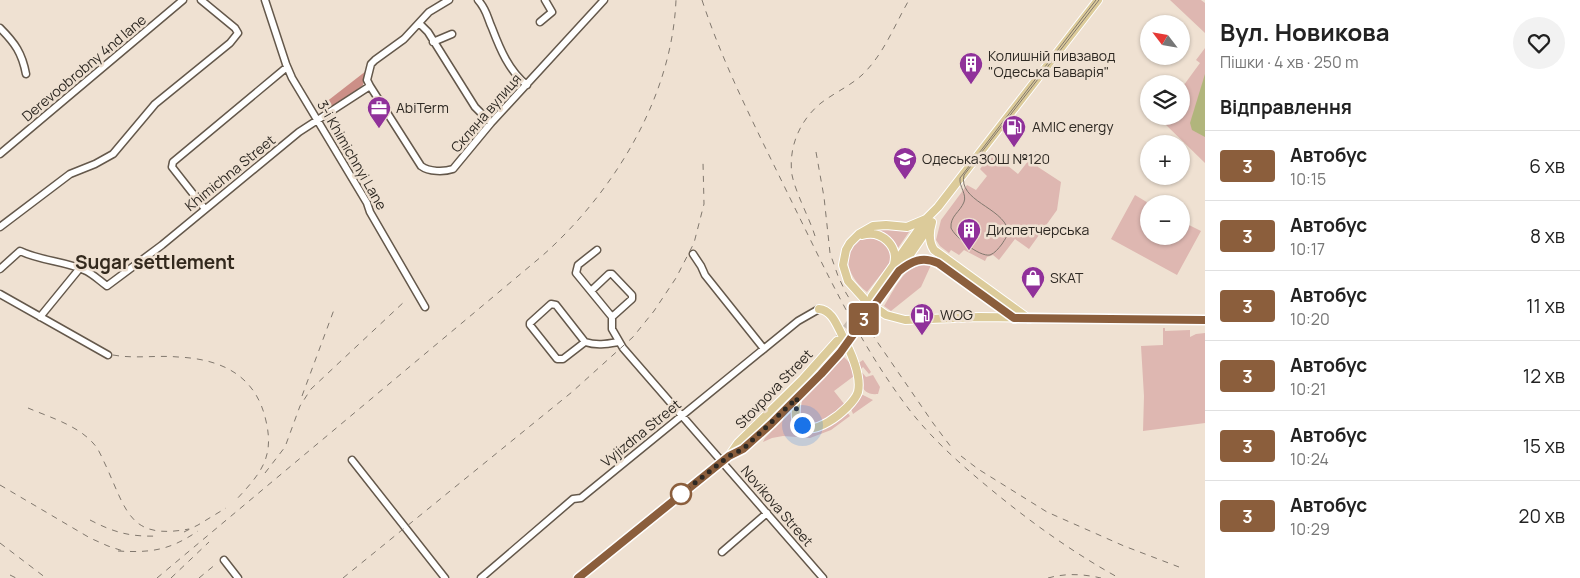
<!DOCTYPE html>
<html lang="uk">
<meta charset="utf-8">
<style>
:root{--surface:#fff;--page:#f2f2f2;--text:#222;--muted:#767676;--line:#e0e0e0}
body{margin:0;font-family:Manrope,sans-serif;background:var(--page);color:var(--text);height:100vh;display:flex;flex-direction:column;font-size:19px;white-space:nowrap}
*{box-sizing:border-box;margin:0}
p{font-size:16px;color:var(--muted)}
.icon{flex:none;width:28px;height:28px;fill:none;stroke:currentColor;stroke-width:2;stroke-linecap:round;stroke-linejoin:round}
.map{position:relative;flex:1;overflow:hidden}
.side{display:flex;flex-direction:column;background:var(--surface);width:375px}
.side>*{flex:none}
.badge{padding:0 10px;border-radius:4px;font-size:18px;line-height:32px}
.needle{width:32px;rotate:301deg}
.buttons{position:absolute;left:1140px;top:15px;display:grid;gap:10px}
.buttons a{display:grid;place-items:center;width:50px;height:50px;border-radius:50%;background:var(--surface);box-shadow:0 1px 4px #0004;font-size:25px}
.you{position:absolute;width:25px;height:25px;margin:-12px;border:4px solid #fff;border-radius:50%;background:#1a73e8;box-shadow:0 0 0 8px #1a73e833}
.map>.badge{position:absolute;translate:-50% -50%;box-shadow:0 0 0 2px #fff}
h2{padding:0 15px;font-size:19px;line-height:45px}
.round{display:grid;place-items:center;flex:none;width:52px;height:52px;border-radius:26px;background:var(--page)}
.overview{display:flex;align-items:center;justify-content:space-between;height:85px;padding:0 15px}
h1{font-size:24px;font-weight:700;line-height:38px}
ul{padding:0;list-style:none}
li{display:flex;align-items:center;gap:15px;height:70px;padding:0 15px;border-top:1px solid var(--line)}
li div{flex:1}
li b{display:block;font-size:19px}
li em{font-style:normal}
li .badge{min-width:55px;font-weight:700;text-align:center}
main{display:flex;flex:1;min-height:0}
.map>svg:first-child{display:block}
</style>
<main>
<div class="map">
<svg width="1205" height="578" viewBox="0 0 1205 578">
<rect width="100%" height="100%" fill="#efe1d2"/>
<path fill="#deb7b1" d="M 1170,0 L 1201,0 L 1205,3 L 1205,33 Z
M 1205,48 L 1205,163 L 1164,123 L 1166,116 L 1181,116 L 1181,89 L 1200,63 L 1196,60 Z
M 1036,151 L 1038,167 L 1061,182 L 1057,210 L 1029,249 L 1015,239 L 999,260 L 993,255 L 987,257 L 985,261 L 964,250 L 959,255 L 951,250 L 949,253 L 940,246 L 936,240 L 941,220 L 967,185 L 976,190 L 987,176 L 980,169 L 990,156 L 997,157 L 1018,174 Z
M 1135,195 L 1150,204 L 1149,204 L 1149,236 L 1181,236 L 1181,221 L 1201,231 L 1177,275 L 1111,239 Z
M 877,228 L 907,230 L 909,232 L 898,248 L 883,234 L 876,230 Z
M 867,235 C 883,241 887,242 893,259 L 867,292 C 846,276 838,248 867,235 Z
M 923,262 L 931,265 L 921,287 L 891,311 L 884,306 C 894,290 904,267 923,262 Z
M 1163,328 L 1165,328 L 1165,331 L 1190,330 L 1190,337 L 1196,334 L 1205,333 L 1205,423 L 1143,431 L 1144,396 L 1141,346 L 1163,345 Z
M 844,357 L 850,363 L 854,376 L 834,391 L 845,405 C 831,417 796,443 800,403 Z
M 863,360 L 871,372 L 869,374 L 863,367 L 860,370 L 866,377 L 873,375 L 880,387 L 878,394 C 859,396 860,379 857,364 Z
M 863,395 L 873,400 L 853,414 L 851,409 L 859,396 Z
M 792,411 L 802,429 L 847,412 L 850,416 L 831,430 L 810,438 L 783,436 L 772,438 L 763,442 L 765,438 Z"/>
<path fill="#cc8f87" d="M 366,71 L 363,85 L 350,96 L 332,107 L 321,106 Z"/>
<path fill="#b1b57c" d="M 1205,74 L 1205,137 L 1192,130 L 1190,123 Z"/>
<g fill="none" stroke-linecap="round" stroke-linejoin="round">
<path stroke="#c8bcaf" stroke-width="8" stroke-dasharray="8 4" stroke-linecap="butt" d="M 839,338 L 870,297
M 839,353 L 877,303"/>
<g stroke="#64584b" stroke-width="9">
<path id="minor" d="M 265,0 L 286,64 L 292,78 L 367,203 L 370,212 L 425,307
M 478,0 C 487,10 487,17 492,28 C 500,49 509,71 527,85
M 540,22 L 552,12 L 545,0
M 419,23 L 428,32 L 475,107 L 491,123
M 0,28 C 15,43 22,53 26,74
M 433,42 L 452,34
M 370,86 L 421,166 C 429,172 444,172 453,169 L 491,123 L 604,0
M 0,154 L 183,0
M 205,209 L 172,167 L 173,162 L 287,67
M 0,227 L 70,174 L 95,164 L 113,154 L 155,104 L 230,43 L 238,33 L 235,28 L 201,0
M 597,250 L 578,265 L 576,273 L 612,317 L 612,329 L 623,348 L 823,578
M 693,254 L 701,266 L 705,275 L 764,349
M 0,269 L 20,251 C 41,261 64,261 84,270 C 92,273 100,281 107,286 L 162,245 L 299,132 L 370,86 L 367,80 L 371,64 L 375,60 L 404,39 L 429,12 L 449,0
M 591,291 L 609,274 L 612,274 L 632,295 L 632,299 L 612,317
M 0,294 L 108,355
M 40,317 L 80,268
M 585,342 L 556,305 L 551,304 L 530,323 L 530,325 L 557,359 L 563,359 L 585,342 C 597,346 607,344 619,342
M 352,460 L 445,578
M 722,552 L 767,513
M 224,560 L 238,578
M 481,578 L 573,499 L 581,498 L 798,321 L 819,309"/>
</g>
<g stroke="#fff" stroke-width="10">
<path id="major" d="M 926,219 L 907,227 L 886,225 L 873,226 L 859,234 L 850,243 L 846,250 L 843,265 L 848,281 L 866,301 L 886,315 L 905,320 L 979,317 L 1205,320
M 932,222 C 929,232 928,241 934,250 L 1029,319
M 862,235 C 881,229 899,246 894,264
M 899,271 C 906,265 913,259 923,259 C 941,259 997,305 1014,319
M 872,296 L 926,219 L 938,207 L 1098,0
M 878,301 L 929,227
M 797,398 C 796,405 795,412 796,418 C 805,447 853,408 858,392 C 862,375 849,348 841,333 C 836,323 831,310 819,309
M 729,456 L 738,443 L 803,379 L 837,341
M 578,578 L 729,456 L 743,449 L 771,424 L 839,353"/>
</g>
<use href="#minor" stroke="#fff" stroke-width="6"/>
<use href="#major" stroke="#dccb9a" stroke-width="8"/>
<path stroke="#81786e" stroke-width="1" d="M 1096,0 L 960,178 C 959,187 967,194 964,202 C 960,212 950,216 951,228 C 955,237 979,257 990,255 C 995,253 998,249 1002,244 C 1005,239 1008,236 1008,230 C 1002,207 958,201 964,175 L 1099,0"/>
<path stroke="#81786e" stroke-width="1" stroke-dasharray="6 6" stroke-linecap="butt" d="M 702,0 C 724,67 757,130 788,194 C 824,267 858,342 908,408 C 931,438 959,463 988,487 C 1029,521 1072,552 1119,578
M 816,152 L 824,197 L 830,253 L 838,276 L 846,293 L 865,324 L 933,423 L 951,447
M 815,236 C 809,217 796,194 792,175 C 788,147 800,120 821,103 C 834,93 850,86 862,75 C 884,54 894,26 909,0
M 113,355 C 135,359 156,355 178,357 C 221,359 256,375 266,421 C 275,459 259,475 235,501
M 302,396 L 335,307
M 28,408 C 49,417 77,425 93,443 C 99,449 102,458 106,466 C 127,512 130,540 189,529
M 961,456 L 978,469 L 1047,512 L 1124,546 L 1179,567
M 265,473 L 285,447 L 300,406 L 311,389 L 405,301
M 0,485 L 90,538 L 108,546 L 126,552
M 90,520 C 115,533 131,537 159,536
M 184,532 L 198,525 L 226,508
M 0,543 L 46,578
M 118,551 C 152,553 170,550 198,531
M 10,575 L 16,578
M 157,578 L 542,256 C 613,193 672,98 676,0
M 171,578 L 209,542
M 199,578 L 216,564
M 343,578 L 572,392 L 633,337 L 654,311 L 676,278 L 694,243 L 704,204 L 703,162
M 1048,578 C 1066,573 1083,574 1101,578"/>
</g>
<g fill="none" stroke-linecap="round" stroke-linejoin="round">
<g stroke="#fff" stroke-width="11">
<path id="line" d="M 578,578 L 729,456 L 743,449 L 771,424 L 821,374 L 840,353 L 899,271 C 912,261 922,256 938,263 L 1014,318 L 1205,320"/>
</g>
<use href="#line" stroke="#8b5e3c" stroke-width="8"/>
<path stroke="#2e2923" stroke-width="5" stroke-dasharray="0 9" d="M 681,494 L 729,456 L 743,449 L 797,398 L 796,416 L 802,425"/>
</g>
<defs>
<g id="building-pin" transform="scale(1.25)"><path d="M0 17L-7.5 6A9.5 9.5 0 1 1 7.5 6Z" fill="#90319a" stroke="#efe1d2"/><path d="M-4-6H4V6H1V3H-1V6H-4ZM-2.5-4.3h1.7v1.8h-1.7ZM.8-4.3h1.7v1.8H.8ZM-2.5-1h1.7V.8h-1.7ZM.8-1h1.7V.8H.8Z" fill="#fff"/></g>
<g id="office-pin" transform="scale(1.25)"><path d="M0 17L-7.5 6A9.5 9.5 0 1 1 7.5 6Z" fill="#90319a" stroke="#efe1d2"/><path d="M-6-3h4V-5.5h4V-3h4V5H-6ZM-1-4.5V-3h2v-1.5ZM-6 0V1H6V0Z" fill="#fff"/></g>
<g id="fuel-pin" transform="scale(1.25)"><path d="M0 17L-7.5 6A9.5 9.5 0 1 1 7.5 6Z" fill="#90319a" stroke="#efe1d2"/><path d="M-5.5-6h7V0h2V4h1.3V-2.5L3-4.5l.8-.8L6-3V5H2.5V1h-1V6h-7ZM-4.2-4.7v3.2H.2V-4.7Z" fill="#fff"/></g>
<g id="school-pin" transform="scale(1.25)"><path d="M0 17L-7.5 6A9.5 9.5 0 1 1 7.5 6Z" fill="#90319a" stroke="#efe1d2"/><path d="M0-5L7-2L0 1L-7-2ZM-4 1L0 2.5L4 1V4Q0 6-4 4Z" fill="#fff"/></g>
<g id="shop-pin" transform="scale(1.25)"><path d="M0 17L-7.5 6A9.5 9.5 0 1 1 7.5 6Z" fill="#90319a" stroke="#efe1d2"/><path d="M-5-2.5h2.3a2.7 3.5 0 0 1 5.4 0H5L5.5 6h-11ZM-1.5-2.5h3a1.5 2.3 0 0 0-3 0Z" fill="#fff"/></g>
</defs>
<g fill-rule="evenodd">
<use href="#building-pin" x="971" y="64"/>
<use href="#office-pin" x="379" y="108"/>
<use href="#fuel-pin" x="1014" y="127"/>
<use href="#school-pin" x="905" y="159"/>
<use href="#building-pin" x="969" y="230"/>
<use href="#shop-pin" x="1033" y="278"/>
<use href="#fuel-pin" x="922" y="315"/>
</g>
<circle fill="#fff" stroke="#8b5e3c" stroke-width="2.5" cx="681" cy="494" r="10"/>
<g text-anchor="middle" stroke-width="5" stroke-linejoin="round" paint-order="stroke">
<g font-size="14" fill="#2e2923" stroke="#efe1d2" text-anchor="start">
<text x="988" y="61">Колишній пивзавод<tspan x="988" dy="16">"Одеська Баварія"</tspan></text>
<text x="396" y="113">AbiTerm</text>
<text x="1032" y="132">AMIC energy</text>
<text x="922" y="164">ОдеськаЗОШ №120</text>
<text x="986" y="235">Диспетчерська</text>
<text x="1050" y="283">SKAT</text>
<text x="940" y="320">WOG</text>
</g>
<g font-size="14" fill="#2e2923" stroke="#efe1d2">
<text transform="translate(84 68) rotate(-40)" y="5">Derevoobrobny 4nd lane</text>
<text transform="translate(486 113) rotate(-49)" y="5">Скляна вулиця</text>
<text transform="translate(352 155) rotate(60)" y="5">3-i Khimichnyi Lane</text>
<text transform="translate(230 173) rotate(-39)" y="5">Khimichna Street</text>
<text transform="translate(774 389) rotate(-46)" y="5">Stovpova Street</text>
<text transform="translate(641 433) rotate(-39)" y="5">Vyjizdna Street</text>
<text transform="translate(777 506) rotate(49)" y="5">Novikova Street</text>
</g>
<g font-size="19" font-weight="bold" fill="#33291d" stroke="#efe1d2">
<text x="155" y="269">Sugar settlement</text>
</g>
</g>
</svg>
<div class="buttons">
<a><svg class="needle" viewBox="-14 -14 28 28"><path d="M0-13l5 13h-10z" fill="#e53935"/><path d="M0 13l5-13h-10z" fill="#767676"/></svg></a>
<a><svg class="icon" aria-label="layers" viewBox="0 0 24 24"><path d="M12 4l9 5-9 5-9-5zM3 14l9 5 9-5"/></svg></a>
<a>+</a>
<a>−</a>
</div>
<div class="you" style="left:802px;top:425px"></div>
<b class="badge" style="left:864px;top:319px;background:#8b5e3c;color:#fff">3</b>
</div>
<section class="side">
<div class="overview"><div><h1>Вул. Новикова</h1><p>Пішки · 4 хв · 250 m</p></div><a class="round"><svg class="icon" aria-label="heart" viewBox="0 0 24 24"><path d="M12 20l-8-8c-3-5 5-10 8-4 3-6 11-1 8 4z"/></svg></a></div>
<h2>Відправлення</h2>
<ul>
<li><span class="badge" style="background:#8b5e3c;color:#fff">3</span><div><b>Автобус</b><p>10:15</p></div><em>6 хв</em></li>
<li><span class="badge" style="background:#8b5e3c;color:#fff">3</span><div><b>Автобус</b><p>10:17</p></div><em>8 хв</em></li>
<li><span class="badge" style="background:#8b5e3c;color:#fff">3</span><div><b>Автобус</b><p>10:20</p></div><em>11 хв</em></li>
<li><span class="badge" style="background:#8b5e3c;color:#fff">3</span><div><b>Автобус</b><p>10:21</p></div><em>12 хв</em></li>
<li><span class="badge" style="background:#8b5e3c;color:#fff">3</span><div><b>Автобус</b><p>10:24</p></div><em>15 хв</em></li>
<li><span class="badge" style="background:#8b5e3c;color:#fff">3</span><div><b>Автобус</b><p>10:29</p></div><em>20 хв</em></li>
</ul>
</section>
</main>
